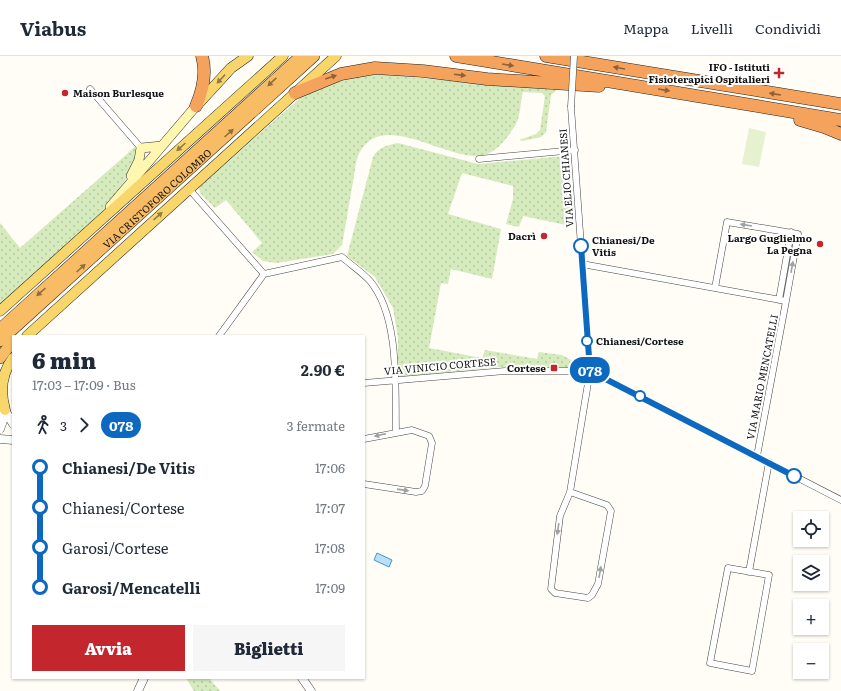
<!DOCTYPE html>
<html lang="it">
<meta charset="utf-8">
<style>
:root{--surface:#fff;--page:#f6f6f7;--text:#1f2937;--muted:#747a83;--line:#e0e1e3;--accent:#c4262e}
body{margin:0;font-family:Literata,serif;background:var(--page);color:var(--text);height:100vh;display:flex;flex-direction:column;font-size:15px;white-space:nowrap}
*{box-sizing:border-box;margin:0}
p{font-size:13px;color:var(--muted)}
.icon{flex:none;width:22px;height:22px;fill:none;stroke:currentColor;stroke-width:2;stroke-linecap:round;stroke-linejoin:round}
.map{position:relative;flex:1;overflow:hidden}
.side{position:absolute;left:12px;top:279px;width:353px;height:344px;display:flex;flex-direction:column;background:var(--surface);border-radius:0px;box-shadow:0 1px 3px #0004}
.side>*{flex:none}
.badge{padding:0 8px;border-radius:13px;font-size:14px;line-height:26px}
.buttons{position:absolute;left:793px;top:455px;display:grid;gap:8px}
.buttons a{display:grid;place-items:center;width:36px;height:36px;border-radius:0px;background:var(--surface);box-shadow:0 1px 3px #0004;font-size:20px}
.map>.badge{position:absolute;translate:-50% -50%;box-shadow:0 0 0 2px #fff}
.legs{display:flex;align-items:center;gap:6px;height:44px;padding:0 20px;font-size:13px}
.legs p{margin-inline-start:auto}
.head{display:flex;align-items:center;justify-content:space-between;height:68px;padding:0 20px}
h1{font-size:22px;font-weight:800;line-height:30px}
.action{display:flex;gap:8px;margin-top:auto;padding:8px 20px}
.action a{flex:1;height:46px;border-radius:0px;background:var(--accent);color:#fff;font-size:16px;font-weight:800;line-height:46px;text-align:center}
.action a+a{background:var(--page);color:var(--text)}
ul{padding:0 20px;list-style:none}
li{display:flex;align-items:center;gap:14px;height:40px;font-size:15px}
li i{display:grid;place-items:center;width:6px;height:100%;margin:0 5px;background:currentColor}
li i::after{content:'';width:10px;height:10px;margin:-5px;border:3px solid;border-radius:50%;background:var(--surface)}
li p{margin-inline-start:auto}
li:first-child i{background:linear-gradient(#0000 50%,currentColor 0)}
li:last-child i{background:linear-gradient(currentColor 50%,#0000 0)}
header{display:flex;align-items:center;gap:24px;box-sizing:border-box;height:56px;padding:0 20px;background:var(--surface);border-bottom:1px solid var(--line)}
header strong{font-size:19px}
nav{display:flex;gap:22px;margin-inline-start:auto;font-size:14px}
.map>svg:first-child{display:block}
</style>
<header>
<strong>Viabus</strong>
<nav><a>Mappa</a><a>Livelli</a><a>Condividi</a></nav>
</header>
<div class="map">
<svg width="841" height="635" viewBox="0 0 841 635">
<defs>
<pattern id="grass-dots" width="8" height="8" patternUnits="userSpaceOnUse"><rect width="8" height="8" fill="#d5ebbd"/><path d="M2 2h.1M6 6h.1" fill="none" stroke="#b6c8a1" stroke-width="1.8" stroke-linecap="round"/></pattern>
</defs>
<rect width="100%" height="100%" fill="#fffdf5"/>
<path fill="url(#grass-dots)" d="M 366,19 L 387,19 L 557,34 L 551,39 L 546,76 L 541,81 L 522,85 L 519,84 L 536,78 L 540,74 L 545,40 L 542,37 L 523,36 C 520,46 521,58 516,68 C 509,80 497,96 484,99 C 449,107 386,54 361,94 C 355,103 355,116 353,126 C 349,147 346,168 342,189 L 333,198 L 276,207 L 263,205 L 252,196 L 262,187 L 226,144 L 215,152 L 200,137 L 199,131 L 300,42 L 320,30 Z
M 398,87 L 478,108 L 566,100 L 571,170 L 523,160 L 519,171 L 506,168 L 513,143 L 513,130 L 462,117 L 448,158 L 501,173 L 492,223 L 451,213 L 448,228 L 441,227 L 429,292 L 482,302 L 485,294 L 537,303 L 539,296 L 562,299 L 585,312 L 500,311 L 398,321 L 398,282 L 393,252 L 375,221 L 347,200 L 373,101 C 378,91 388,89 398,87 Z
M 136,90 L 137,98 L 129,118 L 114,143 L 91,167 L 0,249 L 0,167 L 20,192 Z
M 186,622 L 209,622 L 220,635 L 194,635 Z"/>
<path fill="#e6f2cf" d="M 749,72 L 766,76 L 759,111 L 742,108 Z"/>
<path fill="#b9e0f7" stroke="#3f96cf" d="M 377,497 L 392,504 L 389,511 L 374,504 Z"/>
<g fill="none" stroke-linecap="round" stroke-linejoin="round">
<g stroke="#444" stroke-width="7">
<path id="minor" d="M 90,33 L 141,92
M 479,103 L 575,94
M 189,133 L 264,218
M 582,208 L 786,245 L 757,400
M 264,218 L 342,201 C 351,209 362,216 370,225 C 400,261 395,330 396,376
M 715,232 L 727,166 L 798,178 L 786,245
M 779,244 L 791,176
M 219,280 L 264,218
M 364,327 L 505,315 L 590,315 L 841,444
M 364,383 L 412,374 L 429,380 L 432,387 L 425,430 L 422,435 L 416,436 L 364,428
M 570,436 L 607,449 L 611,455 L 598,528 L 592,539 L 588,542 L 555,537 L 551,533 L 560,460 L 570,436 L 590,315 L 571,51
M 728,512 L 769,519 L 752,615 L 710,607 Z
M 749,516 L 769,406"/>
</g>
<g stroke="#444" stroke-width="9">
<path id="tertiary" d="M 5,354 L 13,368
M 0,358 L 3,365 L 0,373
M 0,383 L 13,384
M 302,622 L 311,635
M 138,635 L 144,622"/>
</g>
<g stroke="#333" stroke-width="10">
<path id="secondary" d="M 131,120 L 139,104 L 141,92 L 162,90
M 110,151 L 196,50"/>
</g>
<g stroke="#222" stroke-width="11">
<path id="primary" d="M 198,48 L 231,12 L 248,0
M 0,255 L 283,0
M 27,280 L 336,0
M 5,354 C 0,336 1,318 13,302"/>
</g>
<g stroke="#222" stroke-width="12">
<g id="trunk">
<path d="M 0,273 L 301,0"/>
<path id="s1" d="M 0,285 L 314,0"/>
<path d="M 0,302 L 13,285"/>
</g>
</g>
<g stroke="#222" stroke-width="13">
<path id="motorway" d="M 456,0 L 841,64
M 546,0 L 841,48
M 295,37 L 341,18 L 375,12 L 423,15 L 487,23 L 599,30
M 196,50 C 203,34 207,18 202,0
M 800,64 L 824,71 L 841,78"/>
</g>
<use href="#minor" stroke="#fff" stroke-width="6"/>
<use href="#tertiary" stroke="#fff" stroke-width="8"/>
<use href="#secondary" stroke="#fff6b0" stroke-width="9"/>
<use href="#primary" stroke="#f9d66b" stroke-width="10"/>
<use href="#trunk" stroke="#f7bc64" stroke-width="11"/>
<use href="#motorway" stroke="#f5a25d" stroke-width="12"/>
<g stroke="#444" stroke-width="7" stroke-linecap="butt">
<path id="minor-bridge" d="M 571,51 L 574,0"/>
</g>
<use href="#minor-bridge" stroke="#fff" stroke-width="6"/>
</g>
<defs><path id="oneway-solid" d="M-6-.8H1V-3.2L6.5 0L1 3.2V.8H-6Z"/></defs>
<g fill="#8e613b">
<use href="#oneway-solid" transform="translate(508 9) rotate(9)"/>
<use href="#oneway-solid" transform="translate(619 12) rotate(-170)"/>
<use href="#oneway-solid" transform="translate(460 19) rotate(7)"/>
<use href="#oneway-solid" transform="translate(331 21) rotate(-19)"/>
<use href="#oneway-solid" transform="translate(664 34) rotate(9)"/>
<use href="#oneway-solid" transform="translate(775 38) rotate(-171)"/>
</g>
<g fill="#917d42">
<use href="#oneway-solid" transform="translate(221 23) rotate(133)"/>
<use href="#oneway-solid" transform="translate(181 91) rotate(138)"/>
<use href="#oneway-solid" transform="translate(158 160) rotate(-42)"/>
</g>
<g fill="#906f3f">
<use href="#oneway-solid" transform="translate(272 26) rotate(137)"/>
<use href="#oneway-solid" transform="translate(229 77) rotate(-42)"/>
<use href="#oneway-solid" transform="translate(81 212) rotate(-42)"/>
<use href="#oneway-solid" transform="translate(41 236) rotate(138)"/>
</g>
<g fill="#a0a0a0">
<use href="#oneway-solid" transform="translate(746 169) rotate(-171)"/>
<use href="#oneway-solid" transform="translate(792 211) rotate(-80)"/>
<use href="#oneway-solid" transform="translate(380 379) rotate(167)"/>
<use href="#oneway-solid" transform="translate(403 434) rotate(8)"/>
<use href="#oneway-solid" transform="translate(558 473) rotate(98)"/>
<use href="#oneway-solid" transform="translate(600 516) rotate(-80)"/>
</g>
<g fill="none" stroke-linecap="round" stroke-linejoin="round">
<g stroke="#fff" stroke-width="9">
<path id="line-1" d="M 581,190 L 590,315 L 794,420"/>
</g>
<use href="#line-1" stroke="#0c69bf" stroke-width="6"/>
</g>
<g fill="#c4262e" stroke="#fff" stroke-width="1.5">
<path d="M777 11h4v4h4v4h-4v4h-4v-4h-4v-4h4z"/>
<circle cx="65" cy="37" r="4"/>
<circle cx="544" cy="180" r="4"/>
<circle cx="820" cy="188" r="4"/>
<rect x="550" y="308" width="8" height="8" rx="2"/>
</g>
<g fill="#fff" stroke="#0c69bf" stroke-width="2">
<circle cx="581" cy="190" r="7"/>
<circle cx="587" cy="285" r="5"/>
<circle cx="640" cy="340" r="5"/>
<circle cx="794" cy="420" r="7"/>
</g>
<g text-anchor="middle" stroke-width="4" stroke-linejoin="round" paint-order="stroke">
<g font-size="10" font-weight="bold" fill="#111" stroke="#fff" text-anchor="end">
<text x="770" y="15">IFO - Istituti<tspan x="770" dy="12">Fisioterapici Ospitalieri</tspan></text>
<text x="73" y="41" text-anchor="start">Maison Burlesque</text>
<text x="536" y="184">Dacrì</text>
<text x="812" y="186">Largo Guglielmo<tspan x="812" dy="12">La Pegna</tspan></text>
<text x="546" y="316">Cortese</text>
</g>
<g font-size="10" fill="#111" stroke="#fff">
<text transform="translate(566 122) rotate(-94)" y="4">VIA ELIO CHIANESI</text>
<text dy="4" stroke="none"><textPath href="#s1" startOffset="212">VIA CRISTOFORO COLOMBO</textPath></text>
<text transform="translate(440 310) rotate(-5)" y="4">VIA VINICIO CORTESE</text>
<text transform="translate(762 321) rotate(-79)" y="4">VIA MARIO MENCATELLI</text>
</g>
<g font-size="10" font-weight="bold" fill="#111" stroke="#fff" text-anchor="start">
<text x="592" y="188">Chianesi/De<tspan x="592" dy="12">Vitis</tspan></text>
<text x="596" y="289">Chianesi/Cortese</text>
</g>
</g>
</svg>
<div class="buttons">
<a><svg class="icon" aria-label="locate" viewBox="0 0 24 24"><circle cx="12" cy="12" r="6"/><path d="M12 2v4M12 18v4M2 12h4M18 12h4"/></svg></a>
<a><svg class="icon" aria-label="layers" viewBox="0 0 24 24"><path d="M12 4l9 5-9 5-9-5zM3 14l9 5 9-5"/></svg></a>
<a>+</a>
<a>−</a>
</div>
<b class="badge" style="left:590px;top:314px;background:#0c69bf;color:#fff">078</b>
<section class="side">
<div class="head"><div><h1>6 min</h1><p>17:03 – 17:09 · Bus</p></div><b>2.90 €</b></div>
<div class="legs"><svg class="icon" aria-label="walk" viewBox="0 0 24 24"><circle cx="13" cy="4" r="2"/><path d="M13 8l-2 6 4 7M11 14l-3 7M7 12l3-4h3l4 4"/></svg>3<svg class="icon" aria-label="forward" viewBox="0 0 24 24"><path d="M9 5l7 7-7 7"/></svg><b class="badge" style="background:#0c69bf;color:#fff">078</b><p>3 fermate</p></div>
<ul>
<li><i style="color:#0c69bf"></i><b>Chianesi/De Vitis</b><p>17:06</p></li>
<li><i style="color:#0c69bf"></i><span>Chianesi/Cortese</span><p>17:07</p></li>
<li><i style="color:#0c69bf"></i><span>Garosi/Cortese</span><p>17:08</p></li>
<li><i style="color:#0c69bf"></i><b>Garosi/Mencatelli</b><p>17:09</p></li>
</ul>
<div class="action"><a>Avvia</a><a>Biglietti</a></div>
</section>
</div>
